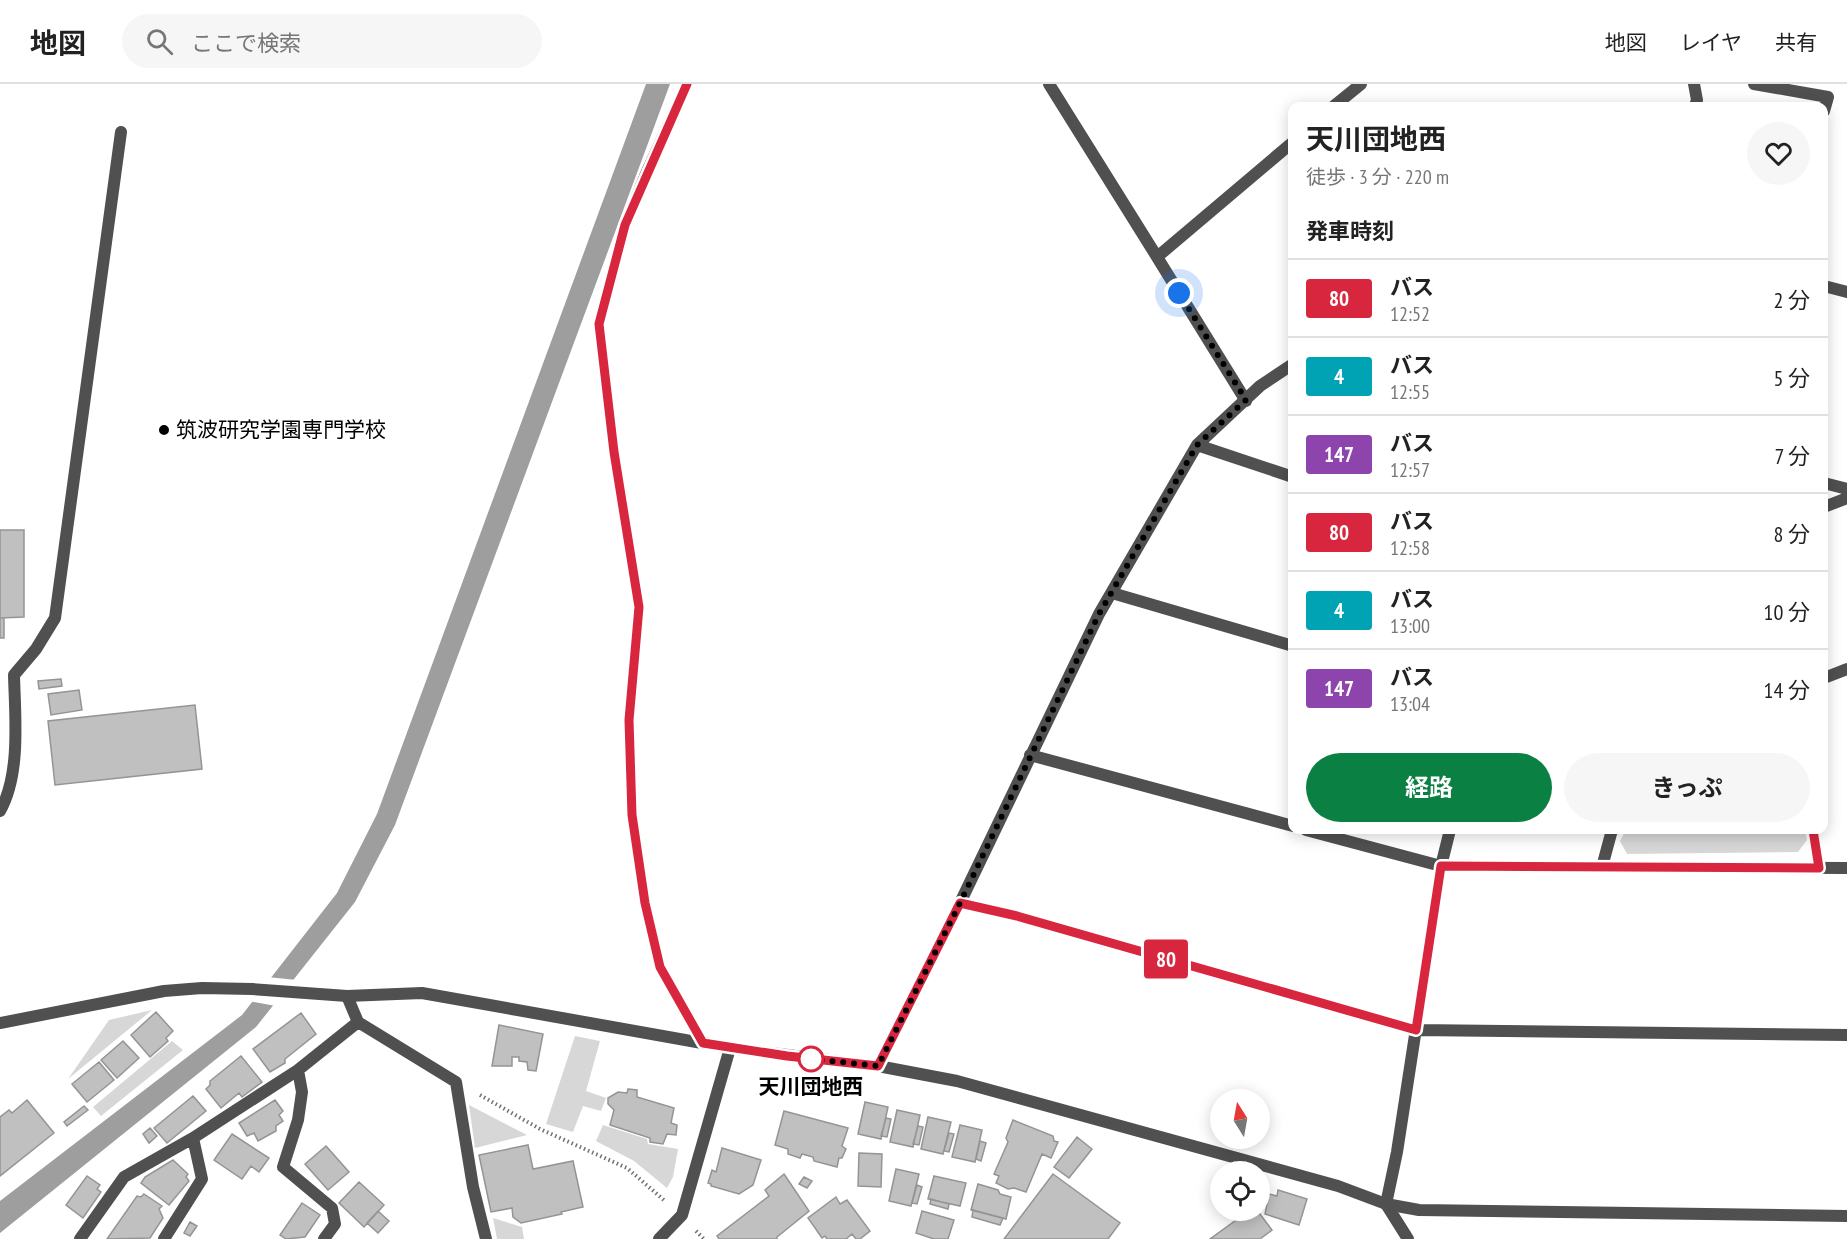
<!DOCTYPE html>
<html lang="ja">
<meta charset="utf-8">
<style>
:root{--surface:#fff;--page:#f6f6f6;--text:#222;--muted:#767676;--line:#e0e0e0;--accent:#0b8043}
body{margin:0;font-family:"PT Sans Narrow","Noto Sans JP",sans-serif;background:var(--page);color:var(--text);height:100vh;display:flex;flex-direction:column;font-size:22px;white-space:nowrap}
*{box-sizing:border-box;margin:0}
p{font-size:20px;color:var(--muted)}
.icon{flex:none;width:33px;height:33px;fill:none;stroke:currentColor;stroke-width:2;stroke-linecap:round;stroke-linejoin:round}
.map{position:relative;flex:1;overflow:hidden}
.drawer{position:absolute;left:1288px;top:18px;width:540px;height:732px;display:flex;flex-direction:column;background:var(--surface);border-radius:12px;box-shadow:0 3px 15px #0003}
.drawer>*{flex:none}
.badge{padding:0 12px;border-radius:4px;font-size:21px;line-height:39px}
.needle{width:39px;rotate:349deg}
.buttons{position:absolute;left:1210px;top:1005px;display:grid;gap:12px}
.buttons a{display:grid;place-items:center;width:60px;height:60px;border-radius:50%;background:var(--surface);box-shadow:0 3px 15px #0003;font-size:30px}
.you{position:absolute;width:30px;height:30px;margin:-15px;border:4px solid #fff;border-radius:50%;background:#1a73e8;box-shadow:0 0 0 9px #1a73e833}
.map>.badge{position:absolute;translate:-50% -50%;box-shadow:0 0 0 3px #fff}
h2{padding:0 18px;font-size:22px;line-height:54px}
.round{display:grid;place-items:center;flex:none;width:63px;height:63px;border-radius:32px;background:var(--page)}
.overview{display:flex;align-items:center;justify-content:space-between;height:102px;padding:0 18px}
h1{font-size:28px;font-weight:700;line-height:45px}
.primary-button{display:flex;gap:12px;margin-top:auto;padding:12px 18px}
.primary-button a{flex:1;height:69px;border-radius:36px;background:var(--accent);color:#fff;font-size:24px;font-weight:700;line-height:69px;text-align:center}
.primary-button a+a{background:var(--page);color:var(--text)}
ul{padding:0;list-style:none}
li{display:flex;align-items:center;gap:18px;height:78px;padding:0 18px;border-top:2px solid var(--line)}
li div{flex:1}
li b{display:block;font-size:22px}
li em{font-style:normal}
li .badge{min-width:66px;font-weight:700;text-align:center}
header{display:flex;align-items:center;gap:36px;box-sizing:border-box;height:84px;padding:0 30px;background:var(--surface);border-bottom:2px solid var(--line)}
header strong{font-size:28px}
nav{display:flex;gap:33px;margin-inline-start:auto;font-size:21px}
.search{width:420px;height:54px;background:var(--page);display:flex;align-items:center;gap:15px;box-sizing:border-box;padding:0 21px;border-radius:33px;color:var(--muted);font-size:22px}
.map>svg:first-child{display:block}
</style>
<header>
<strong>地図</strong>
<div class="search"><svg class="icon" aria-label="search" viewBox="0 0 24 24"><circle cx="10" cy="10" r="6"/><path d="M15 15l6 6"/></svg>ここで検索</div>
<nav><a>地図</a><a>レイヤ</a><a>共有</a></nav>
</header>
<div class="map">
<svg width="1847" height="1155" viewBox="0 0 1847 1155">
<rect width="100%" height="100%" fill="#fff"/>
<path fill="#d7d7d7" d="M 1626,746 L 1805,746 L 1807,756 L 1798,768 L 1627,770 L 1620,757 Z
M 152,926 L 68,995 L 109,936 Z
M 575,952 L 600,957 L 586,1007 L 606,1014 L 601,1027 L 583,1022 L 573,1048 L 546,1040 Z
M 172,957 L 183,966 L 101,1032 L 93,1023 Z
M 469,1021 L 527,1051 L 475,1064 Z
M 603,1041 L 647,1055 L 648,1060 L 678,1065 L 673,1093 L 667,1104 L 634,1077 L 596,1057 Z
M 493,1134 L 522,1143 L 524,1155 L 497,1155 Z"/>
<path fill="#9e9e9e" d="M 646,0 L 670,0 L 395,741 L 355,818 L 256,943 L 0,1149 L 0,1117 L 242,931 L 337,809 L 377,730 Z"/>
<path fill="#fff" d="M 267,893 L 297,896 L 276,922 L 248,917 Z"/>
<path fill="#c0c0c0" stroke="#949494" stroke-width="1.5" d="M 0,446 L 24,446 L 24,533 L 0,534 Z
M 0,534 L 4,534 L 4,554 L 0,554 Z
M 61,595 L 62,602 L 39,605 L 38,597 Z
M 79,606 L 82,626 L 51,631 L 48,610 Z
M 195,621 L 202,685 L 55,701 L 48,637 Z
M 156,928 L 173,947 L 166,954 L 168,957 L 150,973 L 131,951 Z
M 301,929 L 316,950 L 285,975 L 285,979 L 270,988 L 253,965 Z
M 499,941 L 543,950 L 536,987 L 528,986 L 527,978 L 519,977 L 519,973 L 512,973 L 512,982 L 492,982 Z
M 123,957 L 139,974 L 117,994 L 101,976 Z
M 241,972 L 262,998 L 242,1013 L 239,1009 L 221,1024 L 206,1005 L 210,1001 L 210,997 Z
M 99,978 L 114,996 L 87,1018 L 72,1000 Z
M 628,1005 L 637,1006 L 637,1013 L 674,1024 L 671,1039 L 677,1041 L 676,1051 L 667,1050 L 663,1060 L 650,1058 L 650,1054 L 610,1041 L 614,1026 L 608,1020 L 608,1014 L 618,1008 L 627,1009 Z
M 193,1012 L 206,1027 L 167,1059 L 154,1044 Z
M 27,1016 L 54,1049 L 0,1092 L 0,1033 L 9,1026 L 12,1029 Z
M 275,1016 L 283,1027 L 279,1031 L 283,1037 L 276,1042 L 276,1047 L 258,1057 L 254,1049 L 247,1052 L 239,1039 Z
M 865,1018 L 888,1023 L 881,1055 L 858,1050 Z
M 84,1022 L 88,1026 L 67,1042 L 64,1038 Z
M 897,1026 L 920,1031 L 913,1063 L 890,1058 Z
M 784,1027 L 848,1044 L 842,1062 L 846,1065 L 842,1074 L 839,1074 L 837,1083 L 814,1077 L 813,1073 L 802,1070 L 800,1074 L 788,1070 L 788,1065 L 775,1061 Z
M 928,1033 L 951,1038 L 943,1070 L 921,1065 Z
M 886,1034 L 891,1035 L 887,1053 L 881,1052 Z
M 1013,1036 L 1053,1052 L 1054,1057 L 1058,1058 L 1051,1074 L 1042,1070 L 1026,1108 L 1014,1104 L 1008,1105 L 996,1099 L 999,1092 L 994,1090 L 1008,1058 L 1006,1054 Z
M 960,1041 L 982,1046 L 975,1078 L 952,1073 Z
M 918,1042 L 923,1043 L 919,1061 L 913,1060 Z
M 150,1044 L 157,1052 L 149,1059 L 143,1050 Z
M 949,1049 L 954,1050 L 949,1068 L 944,1067 Z
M 232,1050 L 269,1074 L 259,1088 L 251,1082 L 242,1095 L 214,1076 Z
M 1077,1053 L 1092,1065 L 1069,1094 L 1054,1083 Z
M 980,1057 L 986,1059 L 981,1077 L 976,1075 Z
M 528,1061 L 533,1085 L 573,1077 L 583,1123 L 561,1128 L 562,1130 L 521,1139 L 513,1133 L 512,1124 L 491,1128 L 479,1071 Z
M 326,1062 L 349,1088 L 328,1106 L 305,1080 Z
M 722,1064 L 761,1076 L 753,1101 L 739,1110 L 711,1102 L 711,1100 L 708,1099 L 712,1086 L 716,1088 Z
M 859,1069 L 882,1070 L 881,1103 L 858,1102 Z
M 173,1076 L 188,1090 L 186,1093 L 189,1097 L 169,1121 L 141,1099 L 145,1093 Z
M 896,1085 L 919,1090 L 911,1122 L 889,1117 Z
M 784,1090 L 809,1127 L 777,1153 L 777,1155 L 719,1155 L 717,1152 L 769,1112 L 765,1106 Z
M 1053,1090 L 1120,1139 L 1108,1155 L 1004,1155 Z
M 87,1092 L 100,1101 L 97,1105 L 101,1108 L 83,1134 L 66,1121 Z
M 934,1092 L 966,1099 L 960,1122 L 928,1115 Z
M 804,1093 L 812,1097 L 807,1104 L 799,1100 Z
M 359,1098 L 384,1121 L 364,1143 L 339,1119 Z
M 978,1100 L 998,1106 L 1000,1110 L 1011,1113 L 1006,1135 L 971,1126 Z
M 917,1101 L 922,1103 L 917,1120 L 912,1119 Z
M 1278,1106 L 1307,1115 L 1299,1141 L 1265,1130 L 1269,1110 L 1277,1112 Z
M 144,1110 L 162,1122 L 159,1125 L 163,1134 L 150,1154 L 107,1155 L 137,1112 L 141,1113 Z
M 836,1113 L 840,1120 L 847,1116 L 870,1147 L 860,1155 L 856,1155 L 852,1150 L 846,1155 L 827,1155 L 825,1152 L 822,1154 L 808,1134 Z
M 931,1115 L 949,1120 L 948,1125 L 930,1120 Z
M 302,1119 L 320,1131 L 305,1153 L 286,1155 L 280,1151 Z
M 973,1126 L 1003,1134 L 1000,1141 L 972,1133 Z
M 1250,1126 L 1257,1126 L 1272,1146 L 1260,1155 L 1210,1155 Z
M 378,1127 L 389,1137 L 378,1149 L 367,1139 Z
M 922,1127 L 954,1136 L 948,1155 L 934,1155 L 916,1149 Z
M 190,1138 L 197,1142 L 190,1152 L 184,1149 Z"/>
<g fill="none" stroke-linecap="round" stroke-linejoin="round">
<path stroke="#727272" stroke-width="4" stroke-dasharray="1.5 3" stroke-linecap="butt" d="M 480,1011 L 540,1045 L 627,1084 L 665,1117
M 696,1147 L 704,1155"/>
<path stroke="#505050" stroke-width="12" d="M 0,727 C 21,690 15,632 14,591 L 36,565 L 55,534 L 121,48"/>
<path stroke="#505050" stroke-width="12" d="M 687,0 L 646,90 L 625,141 L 599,240 L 614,368 L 639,523 L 629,636 L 632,731 L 645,819 L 660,883 L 703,959
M 1049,0 L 1157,173
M 1694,0 L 1697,16 L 1695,22
M 1754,0 L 1828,13 L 1824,27
M 1334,22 L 1361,0
M 1824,202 L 1847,208
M 1246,317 L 1157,173 L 1293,58
M 1197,361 L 1293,393
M 1824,399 L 1847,405
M 1824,423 L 1847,414
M 1112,509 L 1293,562
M 1824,594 L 1847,585
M 1030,671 L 1293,742
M 1306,746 L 1441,782 L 1847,784
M 1813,746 L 1819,784
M 1602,783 L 1612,746
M 960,819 L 1017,832 L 1416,946 L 1847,951
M 358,938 L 456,998 L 473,1103 L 486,1155
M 878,982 L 960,819 L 1099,530 L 1197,361 L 1260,302 L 1293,280
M 298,986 L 302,1008 L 298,1036 L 283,1083 L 332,1124 L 335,1140 L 324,1155
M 80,1155 L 124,1093 L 193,1054 L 298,986 L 358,938 L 347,912
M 164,1155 L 202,1095 L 193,1054
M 659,1155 L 682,1131 L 730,964
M 1408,1155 L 1386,1120 L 1397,1068 L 1441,782 L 1450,746"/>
<path stroke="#505050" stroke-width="12" d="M 0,939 L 164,907 L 202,904 L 252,905 L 347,912 L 422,909 L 730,964 L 878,982 L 957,997 L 1338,1102 L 1386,1120 L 1419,1126 L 1847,1132"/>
</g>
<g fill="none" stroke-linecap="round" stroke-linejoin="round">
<g stroke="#fff" stroke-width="14">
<path id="line" d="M 687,0 L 625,141 L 599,240 L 614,368 L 639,523 L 629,636 L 632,731 L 645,819 L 660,883 L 703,959 L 787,972 L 878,982 L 960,819 L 1017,832 L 1416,946 L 1441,782 L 1819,784 L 1813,746"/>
</g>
<use href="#line" stroke="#d7263d" stroke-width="9"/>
<path stroke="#000" stroke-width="6" stroke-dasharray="0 10.8" d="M 811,975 L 878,982 L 960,819 L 1099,530 L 1197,361 L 1246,316 L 1179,209"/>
</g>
<circle fill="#000" stroke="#fff" stroke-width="2" cx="164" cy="346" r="6"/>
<circle fill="#fff" stroke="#d7263d" stroke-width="3" cx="811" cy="975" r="12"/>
<g text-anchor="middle" stroke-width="4.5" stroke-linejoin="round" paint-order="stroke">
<g font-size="21" fill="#000" stroke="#fff" text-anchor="start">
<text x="176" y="353">筑波研究学園専門学校</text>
</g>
<g font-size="21" font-weight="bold" fill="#000" stroke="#fff">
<text x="811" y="1010">天川団地西</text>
</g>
</g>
</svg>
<div class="buttons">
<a><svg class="needle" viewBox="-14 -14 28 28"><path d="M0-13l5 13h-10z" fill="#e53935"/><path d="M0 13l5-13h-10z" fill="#767676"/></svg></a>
<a><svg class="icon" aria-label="locate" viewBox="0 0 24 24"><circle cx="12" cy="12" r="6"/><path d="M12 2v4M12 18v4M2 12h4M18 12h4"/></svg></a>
</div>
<div class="you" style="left:1179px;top:209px"></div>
<b class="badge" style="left:1166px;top:875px;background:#d7263d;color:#fff">80</b>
<section class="drawer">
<div class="overview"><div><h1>天川団地西</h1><p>徒歩 · 3 分 · 220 m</p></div><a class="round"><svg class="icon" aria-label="heart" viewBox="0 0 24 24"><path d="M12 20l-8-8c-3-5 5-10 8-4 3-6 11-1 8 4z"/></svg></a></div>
<h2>発車時刻</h2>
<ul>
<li><span class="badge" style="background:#d7263d;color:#fff">80</span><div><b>バス</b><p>12:52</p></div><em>2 分</em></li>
<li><span class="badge" style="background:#00a3b4;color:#fff">4</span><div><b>バス</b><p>12:55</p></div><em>5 分</em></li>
<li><span class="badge" style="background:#8e44ad;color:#fff">147</span><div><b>バス</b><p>12:57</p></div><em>7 分</em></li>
<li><span class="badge" style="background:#d7263d;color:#fff">80</span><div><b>バス</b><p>12:58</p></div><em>8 分</em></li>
<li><span class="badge" style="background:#00a3b4;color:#fff">4</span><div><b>バス</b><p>13:00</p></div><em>10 分</em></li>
<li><span class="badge" style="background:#8e44ad;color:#fff">147</span><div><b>バス</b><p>13:04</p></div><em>14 分</em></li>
</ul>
<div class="primary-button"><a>経路</a><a>きっぷ</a></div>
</section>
</div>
